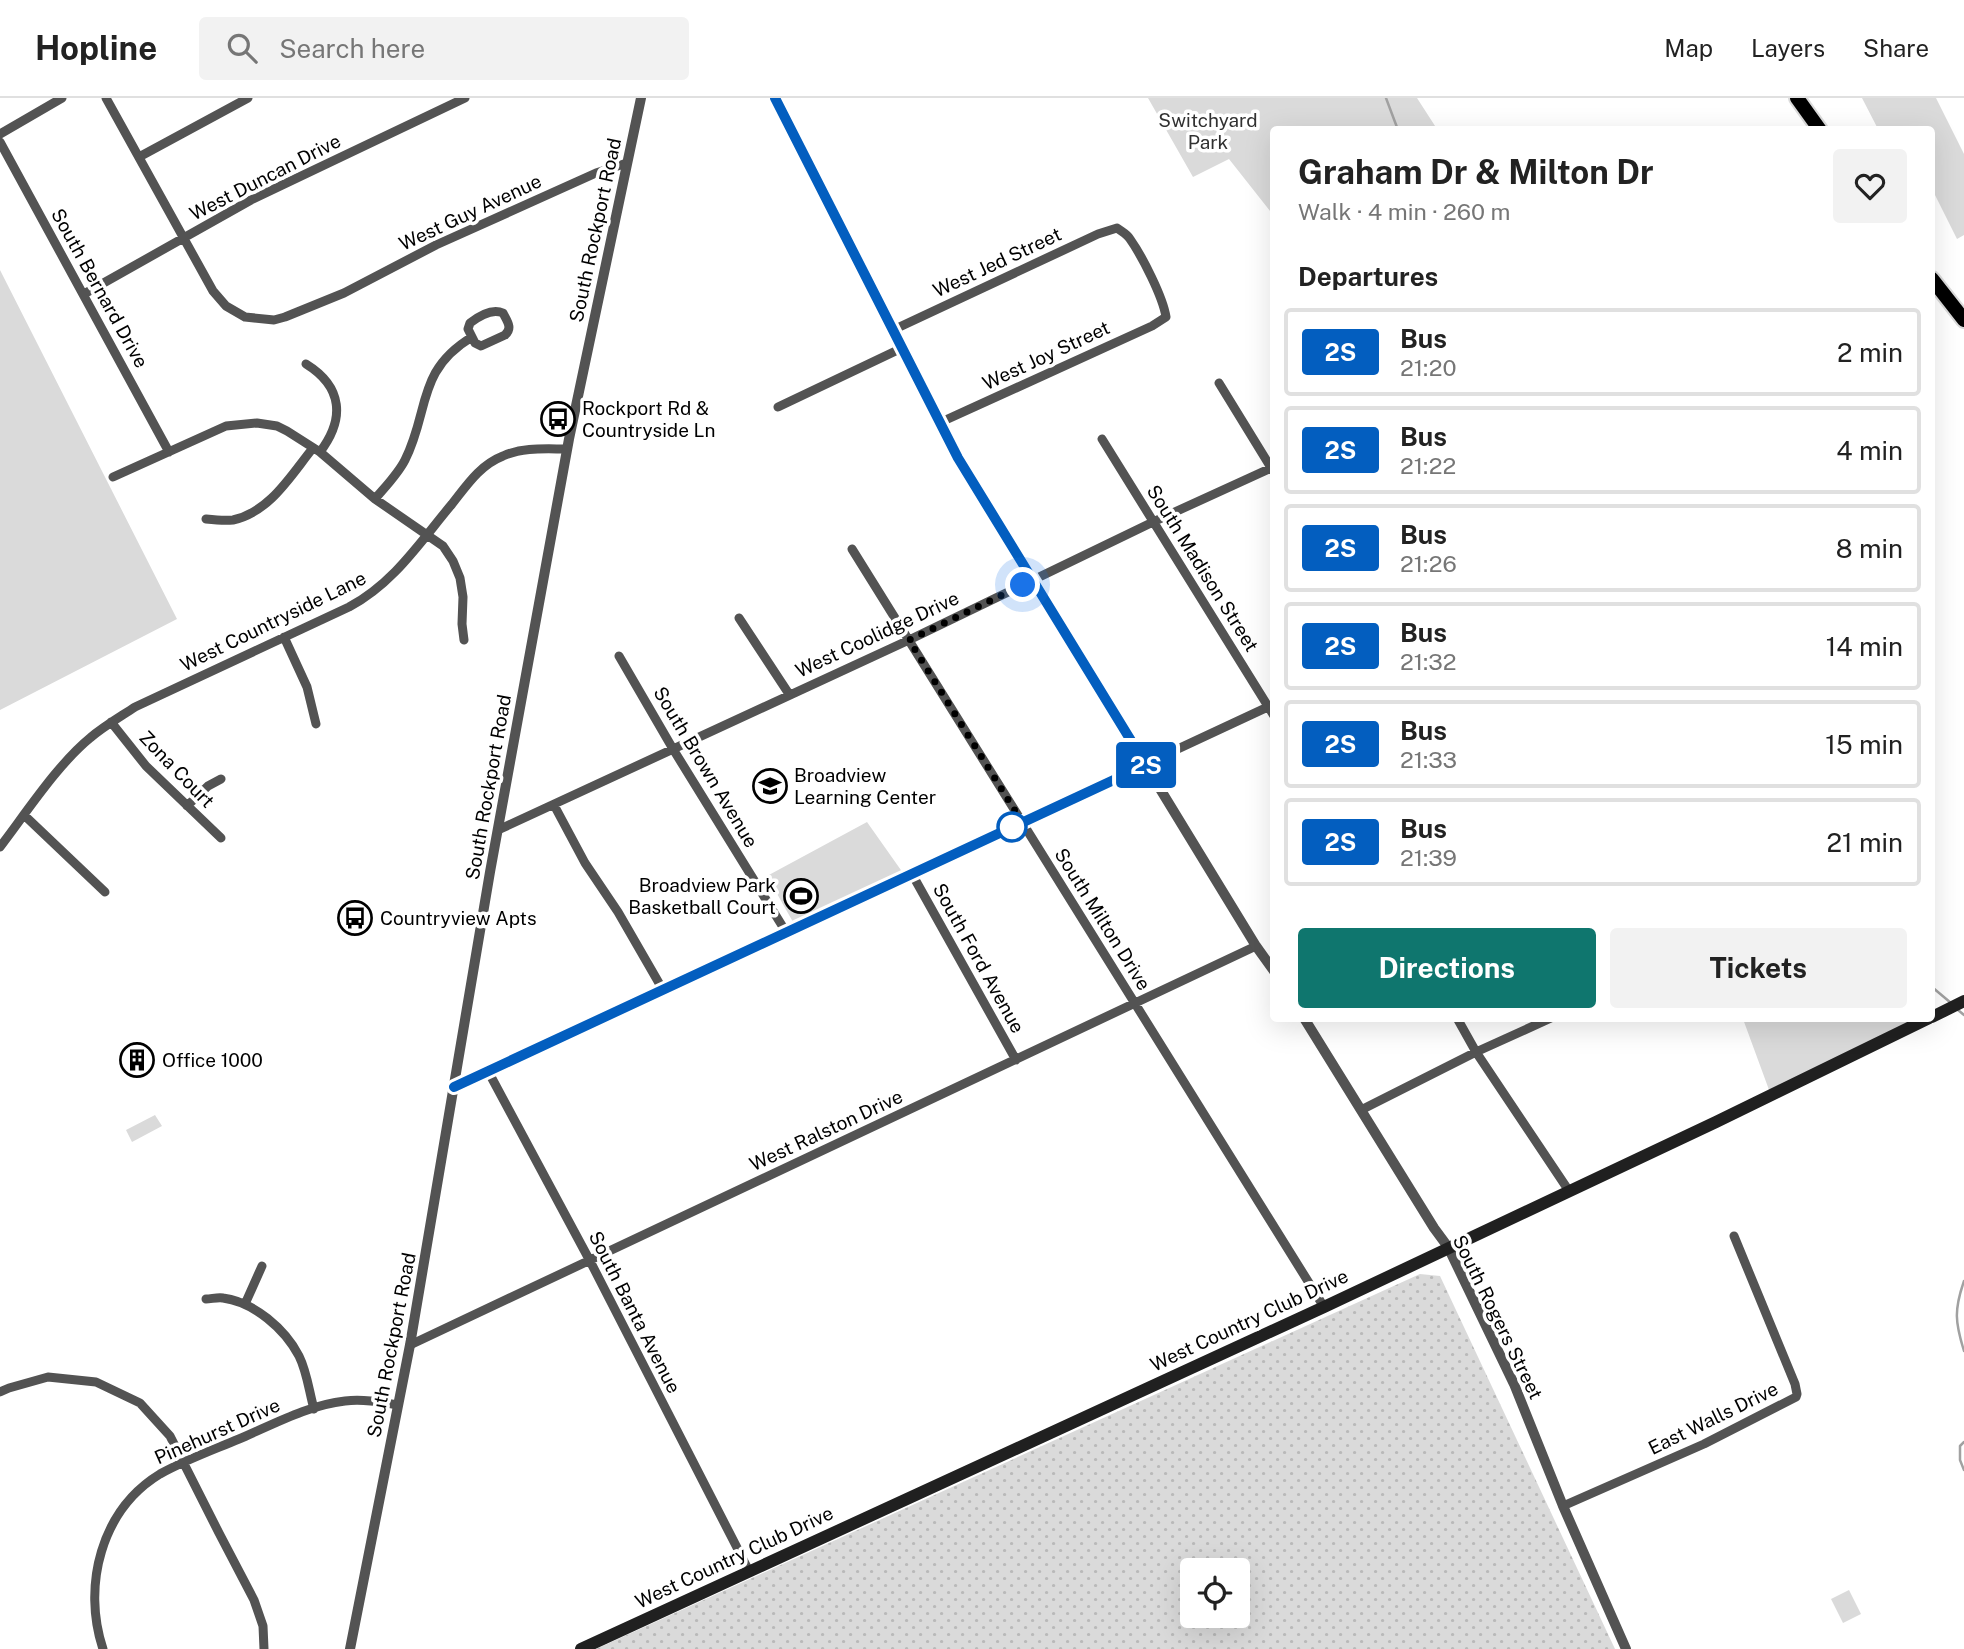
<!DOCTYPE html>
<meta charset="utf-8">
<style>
:root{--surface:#fff;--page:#f2f2f2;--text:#222;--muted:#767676;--line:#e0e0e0;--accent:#0f766e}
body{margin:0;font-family:"Public Sans",sans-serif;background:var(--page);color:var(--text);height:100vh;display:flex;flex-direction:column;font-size:26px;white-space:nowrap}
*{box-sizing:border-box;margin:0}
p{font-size:23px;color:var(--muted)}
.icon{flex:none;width:38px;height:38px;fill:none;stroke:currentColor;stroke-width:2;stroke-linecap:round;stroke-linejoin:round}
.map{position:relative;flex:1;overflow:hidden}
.sheet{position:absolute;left:1270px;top:28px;width:665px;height:896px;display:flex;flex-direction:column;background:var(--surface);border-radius:7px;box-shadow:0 7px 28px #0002}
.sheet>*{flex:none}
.badge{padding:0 14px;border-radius:5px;font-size:24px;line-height:46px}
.tools{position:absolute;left:1180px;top:1460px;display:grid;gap:14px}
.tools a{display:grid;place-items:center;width:70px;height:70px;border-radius:7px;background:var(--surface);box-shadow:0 7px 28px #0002;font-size:35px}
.you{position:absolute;width:35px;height:35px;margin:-18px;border:5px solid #fff;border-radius:50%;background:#1a73e8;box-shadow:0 0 0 10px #1a73e833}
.map>.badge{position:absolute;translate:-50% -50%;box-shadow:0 0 0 4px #fff}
h2{padding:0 28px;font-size:26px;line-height:63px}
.round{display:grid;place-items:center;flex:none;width:74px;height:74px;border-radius:7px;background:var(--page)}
.summary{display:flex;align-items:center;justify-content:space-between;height:119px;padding:0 28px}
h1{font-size:33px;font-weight:700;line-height:52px}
.action{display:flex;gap:14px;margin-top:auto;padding:14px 28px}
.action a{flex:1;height:80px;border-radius:7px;background:var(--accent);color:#fff;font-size:28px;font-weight:700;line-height:80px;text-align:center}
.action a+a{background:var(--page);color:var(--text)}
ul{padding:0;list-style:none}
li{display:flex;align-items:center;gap:21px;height:88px;margin:0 14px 10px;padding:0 14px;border:4px solid var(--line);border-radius:7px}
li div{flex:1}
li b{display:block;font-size:26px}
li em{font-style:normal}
li .badge{min-width:77px;font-weight:700;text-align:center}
header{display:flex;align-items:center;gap:42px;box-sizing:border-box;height:98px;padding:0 35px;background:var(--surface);border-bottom:2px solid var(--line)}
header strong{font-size:33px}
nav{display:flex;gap:38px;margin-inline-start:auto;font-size:24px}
.search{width:490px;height:63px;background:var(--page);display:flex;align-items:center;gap:18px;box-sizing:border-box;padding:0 24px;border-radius:7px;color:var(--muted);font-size:26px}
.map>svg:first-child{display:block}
</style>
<header>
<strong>Hopline</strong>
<div class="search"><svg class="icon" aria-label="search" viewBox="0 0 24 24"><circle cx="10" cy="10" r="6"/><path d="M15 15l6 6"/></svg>Search here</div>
<nav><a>Map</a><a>Layers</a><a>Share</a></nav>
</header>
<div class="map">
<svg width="1964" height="1551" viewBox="0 0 1964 1551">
<defs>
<pattern id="grass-dots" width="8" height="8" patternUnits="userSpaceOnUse" patternTransform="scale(1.75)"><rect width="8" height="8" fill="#dadada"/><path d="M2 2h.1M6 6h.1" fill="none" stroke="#b9b9b9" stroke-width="1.8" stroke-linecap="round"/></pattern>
</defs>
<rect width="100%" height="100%" fill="#fff"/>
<path fill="url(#grass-dots)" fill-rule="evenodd" d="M 1420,1176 L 1440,1178 L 1615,1551 L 596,1551 ZM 1192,1472 L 1237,1472 L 1237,1517 L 1192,1517 Z"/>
<path fill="#dadada" d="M 1148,0 L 1417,0 L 1437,31 L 1274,32 L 1274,118 L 1229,61 L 1193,79 Z
M 1862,0 L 1936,0 L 1964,56 L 1964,137 L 1957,141 L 1932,91 L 1932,32 L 1878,31 Z
M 0,172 L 177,521 L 0,612 Z
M 867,724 L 903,775 L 793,824 L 767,778 Z
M 1919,920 L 1772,1000 L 1743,921 Z
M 155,1017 L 162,1028 L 132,1044 L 126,1032 Z
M 1849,1492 L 1861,1516 L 1843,1525 L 1831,1501 Z"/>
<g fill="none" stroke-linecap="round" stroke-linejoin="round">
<path stroke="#a1a1a1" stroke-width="2.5" d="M 1386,0 L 1398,32
M 1932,889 L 1951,905
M 1958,912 L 1964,917
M 1964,1183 C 1954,1212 1955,1224 1964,1253
M 1964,1344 L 1960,1348 L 1960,1362 L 1964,1372"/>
<g stroke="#dbdbdb" stroke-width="18">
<path id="primary" d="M 1797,0 L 1820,32
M 1932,181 L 1964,222"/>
</g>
<path stroke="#535353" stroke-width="9" d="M 106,0 L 213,193 L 226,208 L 245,219 L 274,222 L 285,219 L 344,195 L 436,147 L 596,75 L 627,65
M 0,36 L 62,0
M 0,44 L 169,354
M 139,59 L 248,0
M 84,196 L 251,102 L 465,0
M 893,232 L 1098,136 L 1117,130 C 1122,134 1127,136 1130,141 C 1142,158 1163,199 1166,219 L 1152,228 L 939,325
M 306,266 C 343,289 345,321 320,354
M 1219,285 L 1273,373
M 778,309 L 902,250
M 1102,341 L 1274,618
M 113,379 L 226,328 L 257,325 L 277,328 L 287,333 L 320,354 L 375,401 L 443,448 L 453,463 L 460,480 L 463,499 L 462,526 L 464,542
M 375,401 C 385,389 398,376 405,362 C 430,312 416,273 472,239 L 475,245 L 481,248 L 505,237 C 513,230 507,223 503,215 C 492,210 479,218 470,225 L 468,231 L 472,239
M 206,421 C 215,422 224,423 233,422 C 270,414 291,377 313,350
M 852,451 L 1324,1209
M 739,520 L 789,596
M 284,539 L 307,589 L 316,626
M 619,558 L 673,651 L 786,834
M 111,624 L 146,668 L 221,740
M 554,707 L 585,765 L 618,814 L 663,892
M 187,708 L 208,688 L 221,681
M 24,717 L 105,794
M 498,732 L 909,542 L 1153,424 L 1271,370
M 0,749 C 26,715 58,666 90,640 C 104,628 120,619 135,609 L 349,509 C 394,485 420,444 452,406 C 467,387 480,367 503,358 C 523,349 545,351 567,351
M 912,776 L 1016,962
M 1457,920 L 1476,954 L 1569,1093
M 488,973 L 590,1163 L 749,1473
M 454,989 L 1274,606
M 1361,1012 L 1476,954 L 1551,920
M 206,1201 C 211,1201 218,1199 223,1200 C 254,1204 285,1231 299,1258 C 307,1274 309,1293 314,1311
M 245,1206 L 262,1168
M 410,1247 L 1256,848
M 0,1294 L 9,1290 L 48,1279 L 96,1284 L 140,1305 L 170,1338 L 219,1435 L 254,1502 L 263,1528 L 264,1551
M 1563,1408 L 1704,1346 L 1796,1299 L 1797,1296 L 1795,1286 L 1734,1138
M 103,1551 C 82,1488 101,1412 160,1376 C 185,1362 213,1352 239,1341 C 272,1327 308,1307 345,1303 C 363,1301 380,1304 398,1307"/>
<path stroke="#535353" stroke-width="10" d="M 775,0 L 958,360 L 1256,848 L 1274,873
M 1304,920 L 1434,1130 L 1448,1149 L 1514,1286 L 1563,1408 L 1626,1551
M 350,1551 L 410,1247 L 490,774 L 569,341 L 641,0"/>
<path stroke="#202020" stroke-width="12" d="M 1932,919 L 1964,903
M 581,1551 L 1324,1209 L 1716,1024 L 1929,920"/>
<use href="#primary" stroke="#000" stroke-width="14"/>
</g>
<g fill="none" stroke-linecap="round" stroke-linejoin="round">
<g stroke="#fff" stroke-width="16">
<path id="line" d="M 454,989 L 1146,667 L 958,360 L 775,0"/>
</g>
<use href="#line" stroke="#035ebf" stroke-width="10"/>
<path stroke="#000" stroke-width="7" stroke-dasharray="0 12.6" d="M 1012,729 L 1022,724 L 909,542 L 1023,487"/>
</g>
<defs>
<g id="bus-ring" transform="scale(1.75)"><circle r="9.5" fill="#fff" stroke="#000" stroke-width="1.5"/><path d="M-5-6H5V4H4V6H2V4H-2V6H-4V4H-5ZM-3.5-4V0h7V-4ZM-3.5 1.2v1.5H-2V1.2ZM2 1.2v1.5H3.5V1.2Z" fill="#000"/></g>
<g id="school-ring" transform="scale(1.75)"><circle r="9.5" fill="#fff" stroke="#000" stroke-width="1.5"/><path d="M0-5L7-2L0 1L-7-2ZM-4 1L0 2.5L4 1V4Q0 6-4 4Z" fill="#000"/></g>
<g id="stadium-ring" transform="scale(1.75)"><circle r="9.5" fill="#fff" stroke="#000" stroke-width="1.5"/><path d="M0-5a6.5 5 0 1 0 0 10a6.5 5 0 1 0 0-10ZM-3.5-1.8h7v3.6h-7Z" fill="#000"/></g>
<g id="building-ring" transform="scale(1.75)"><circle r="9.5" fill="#fff" stroke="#000" stroke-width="1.5"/><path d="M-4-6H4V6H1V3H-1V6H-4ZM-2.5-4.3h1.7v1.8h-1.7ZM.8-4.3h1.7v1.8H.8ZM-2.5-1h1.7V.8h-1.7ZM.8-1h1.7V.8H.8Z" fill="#000"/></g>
</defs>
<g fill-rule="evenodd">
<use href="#bus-ring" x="558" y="321"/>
<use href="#school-ring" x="770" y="688"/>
<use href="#stadium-ring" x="801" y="798"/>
<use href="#bus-ring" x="355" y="820"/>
<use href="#building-ring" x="137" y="962"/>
</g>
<circle fill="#fff" stroke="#035ebf" stroke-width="3.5" cx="1012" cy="729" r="14"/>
<g text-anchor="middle" stroke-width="7" stroke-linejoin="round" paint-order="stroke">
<g font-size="19" fill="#313131" stroke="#fff">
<text x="1208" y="29">Switchyard<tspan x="1208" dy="22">Park</tspan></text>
</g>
<g font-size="19" fill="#000" stroke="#fff">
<text transform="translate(265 79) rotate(-27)" y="7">West Duncan Drive</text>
<text transform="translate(470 114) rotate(-25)" y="7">West Guy Avenue</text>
<text transform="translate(595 132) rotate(-78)" y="7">South Rockport Road</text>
<text transform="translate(997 164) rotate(-25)" y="7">West Jed Street</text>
<text transform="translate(100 190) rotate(61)" y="7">South Bernard Drive</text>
<text transform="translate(1046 257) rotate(-25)" y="7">West Joy Street</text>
<text transform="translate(1203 470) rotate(58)" y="7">South Madison Street</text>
<text transform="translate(273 523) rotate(-26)" y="7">West Countryside Lane</text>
<text transform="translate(877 536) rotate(-25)" y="7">West Coolidge Drive</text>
<text transform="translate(706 669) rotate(59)" y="7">South Brown Avenue</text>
<text transform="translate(177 671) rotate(46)" y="7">Zona Court</text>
<text transform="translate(488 689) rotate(-80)" y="7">South Rockport Road</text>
<text transform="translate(1103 821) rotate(58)" y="7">South Milton Drive</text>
<text transform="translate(979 860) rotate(61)" y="7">South Ford Avenue</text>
<text transform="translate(826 1032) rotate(-25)" y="7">West Ralston Drive</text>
<text transform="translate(635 1214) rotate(63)" y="7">South Banta Avenue</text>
<text transform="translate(1498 1219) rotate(64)" y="7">South Rogers Street</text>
<text transform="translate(1249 1222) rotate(-25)" y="7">West Country Club Drive</text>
<text transform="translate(391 1247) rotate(-79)" y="7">South Rockport Road</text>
<text transform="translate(1713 1320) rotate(-26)" y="7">East Walls Drive</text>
<text transform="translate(217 1333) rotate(-24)" y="7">Pinehurst Drive</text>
<text transform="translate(734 1459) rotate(-25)" y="7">West Country Club Drive</text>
</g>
<g font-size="19" fill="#000" stroke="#fff" text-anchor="start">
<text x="582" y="317">Rockport Rd &amp;<tspan x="582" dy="22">Countryside Ln</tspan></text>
<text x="794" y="684">Broadview<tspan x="794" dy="22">Learning Center</tspan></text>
<text x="776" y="794" text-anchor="end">Broadview Park<tspan x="776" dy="22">Basketball Court</tspan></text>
<text x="380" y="827">Countryview Apts</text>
<text x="162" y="969">Office 1000</text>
</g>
</g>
</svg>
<div class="tools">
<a><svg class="icon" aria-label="locate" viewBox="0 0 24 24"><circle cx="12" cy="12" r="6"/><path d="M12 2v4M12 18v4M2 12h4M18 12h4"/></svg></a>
</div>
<div class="you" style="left:1023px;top:487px"></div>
<b class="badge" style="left:1146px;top:667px;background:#035ebf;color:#fff">2S</b>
<section class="sheet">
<div class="summary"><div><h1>Graham Dr &amp; Milton Dr</h1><p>Walk · 4 min · 260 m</p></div><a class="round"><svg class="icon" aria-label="heart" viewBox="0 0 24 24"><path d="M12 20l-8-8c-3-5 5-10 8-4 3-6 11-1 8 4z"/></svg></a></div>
<h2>Departures</h2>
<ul>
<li><span class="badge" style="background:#035ebf;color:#fff">2S</span><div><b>Bus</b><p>21:20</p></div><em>2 min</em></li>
<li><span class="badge" style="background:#035ebf;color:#fff">2S</span><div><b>Bus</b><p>21:22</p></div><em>4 min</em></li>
<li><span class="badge" style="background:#035ebf;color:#fff">2S</span><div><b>Bus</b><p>21:26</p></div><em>8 min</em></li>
<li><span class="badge" style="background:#035ebf;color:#fff">2S</span><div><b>Bus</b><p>21:32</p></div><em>14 min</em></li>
<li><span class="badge" style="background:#035ebf;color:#fff">2S</span><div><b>Bus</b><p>21:33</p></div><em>15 min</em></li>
<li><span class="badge" style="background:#035ebf;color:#fff">2S</span><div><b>Bus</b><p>21:39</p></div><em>21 min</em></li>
</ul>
<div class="action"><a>Directions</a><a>Tickets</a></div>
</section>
</div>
